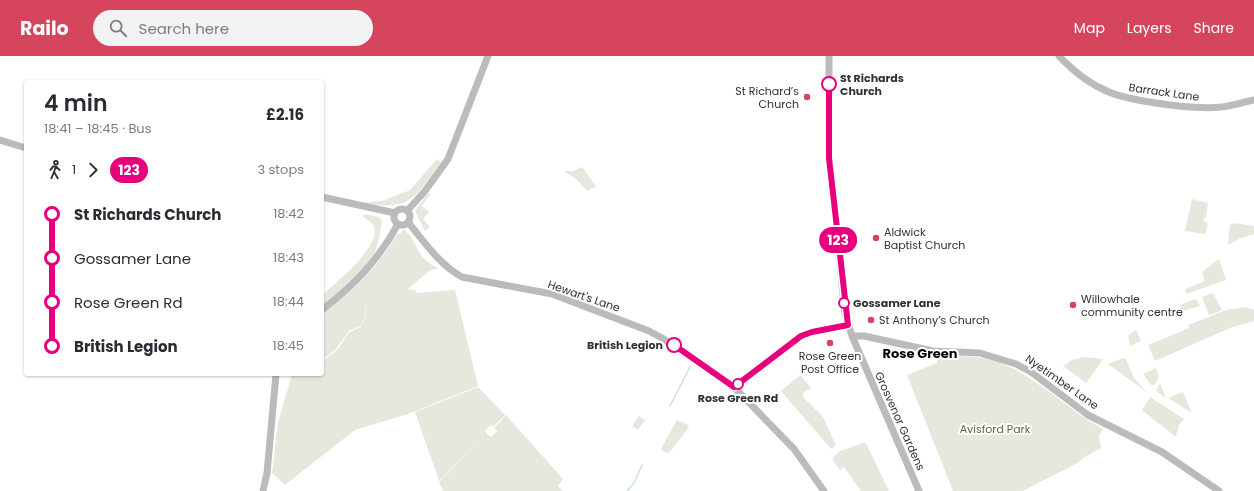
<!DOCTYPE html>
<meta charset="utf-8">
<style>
:root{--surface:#fff;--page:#f2f2f3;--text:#2b2b33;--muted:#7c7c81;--accent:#d6455e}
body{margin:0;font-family:Poppins,sans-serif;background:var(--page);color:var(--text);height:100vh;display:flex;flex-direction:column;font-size:15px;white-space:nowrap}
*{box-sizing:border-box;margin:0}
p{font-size:13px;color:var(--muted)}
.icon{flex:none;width:22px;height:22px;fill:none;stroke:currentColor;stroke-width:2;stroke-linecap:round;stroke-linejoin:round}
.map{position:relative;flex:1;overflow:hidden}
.side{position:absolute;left:24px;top:24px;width:300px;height:296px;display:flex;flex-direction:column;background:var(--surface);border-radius:4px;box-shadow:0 1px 3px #0004}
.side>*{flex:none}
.badge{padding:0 8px;border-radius:13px;font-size:14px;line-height:26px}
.map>.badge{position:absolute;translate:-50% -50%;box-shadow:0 0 0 2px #fff}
.legs{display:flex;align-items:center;gap:6px;height:44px;padding:0 20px;font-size:13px}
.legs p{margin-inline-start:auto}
.headline{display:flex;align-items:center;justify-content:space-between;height:68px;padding:0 20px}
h1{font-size:22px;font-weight:600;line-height:30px}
ul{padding:0 20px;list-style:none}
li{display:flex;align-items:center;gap:14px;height:44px;font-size:15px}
li i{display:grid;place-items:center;width:6px;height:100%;margin:0 5px;background:currentColor}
li i::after{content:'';width:10px;height:10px;margin:-5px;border:3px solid;border-radius:50%;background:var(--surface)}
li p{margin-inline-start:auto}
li:first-child i{background:linear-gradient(#0000 50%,currentColor 0)}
li:last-child i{background:linear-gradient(currentColor 50%,#0000 0)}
header{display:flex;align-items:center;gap:24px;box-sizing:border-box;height:56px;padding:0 20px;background:var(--accent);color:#fff}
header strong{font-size:19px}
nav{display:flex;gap:22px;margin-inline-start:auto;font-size:14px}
.search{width:280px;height:36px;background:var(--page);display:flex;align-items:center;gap:10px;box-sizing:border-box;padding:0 14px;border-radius:22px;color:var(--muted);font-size:15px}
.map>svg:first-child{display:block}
</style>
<header>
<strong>Railo</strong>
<div class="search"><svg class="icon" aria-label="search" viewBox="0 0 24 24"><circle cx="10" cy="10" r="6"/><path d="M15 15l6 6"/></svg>Search here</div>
<nav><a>Map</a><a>Layers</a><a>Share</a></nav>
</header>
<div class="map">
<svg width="1254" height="435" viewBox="0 0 1254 435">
<rect width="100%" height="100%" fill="#fff"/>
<path fill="#e5e9dd" d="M 437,103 L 441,106 C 414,144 410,155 360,147 L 382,145 L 410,134 Z
M 582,111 L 596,130 L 587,135 L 577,124 L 564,115 L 573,115 Z
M 431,137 L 422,150 L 429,156 L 423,163 L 430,171 L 425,175 L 415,155 L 427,138 Z
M 1192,143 L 1208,147 L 1206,160 L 1203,164 L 1208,168 L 1205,178 L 1185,175 Z
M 365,158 L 379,161 L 382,165 L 379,183 L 372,206 L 322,250 L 322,240 C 335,226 381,192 374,171 C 372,166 367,163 363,161 Z
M 1234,167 L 1254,170 L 1254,178 L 1241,182 L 1228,189 L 1230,169 Z
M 403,174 L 405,174 C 420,188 415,203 439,212 L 429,215 L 408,233 L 415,234 L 416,237 L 455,234 L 478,330 L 408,358 L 355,374 L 285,429 L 272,417 L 278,366 L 292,318 L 322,318 L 322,306 L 338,293 L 349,276 L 361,271 L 366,261 L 365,248 L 365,261 L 361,270 L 349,275 L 336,293 L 322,304 L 322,258 C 354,233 376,214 397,178 L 400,178 Z
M 1219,203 L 1226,224 L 1186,238 L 1185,233 L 1205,225 L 1202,216 Z
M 1213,237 L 1222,254 L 1209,259 L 1202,241 Z
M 1194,243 L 1197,244 L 1200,250 L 1183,255 L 1180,249 Z
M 1246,251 L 1254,254 L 1254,265 L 1230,272 L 1155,305 L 1148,289 L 1189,272 L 1188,269 L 1226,254 Z
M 1136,274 L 1141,285 L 1130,290 L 1128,279 Z
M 937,300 C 956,300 976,299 994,305 C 1034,317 1066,353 1103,373 L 1099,380 L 1101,392 L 1083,402 L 1079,406 L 1023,435 L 953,435 L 907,319 L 937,307 Z
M 1084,301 L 1103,303 L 1086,327 L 1063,310 L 1072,304 Z
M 1123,302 L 1126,303 L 1134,322 L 1148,337 L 1108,308 Z
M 1156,312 L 1159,322 L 1154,329 L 1151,329 L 1143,318 Z
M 800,319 L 812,333 L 806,334 L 803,337 L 804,342 L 823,361 L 836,389 L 831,393 L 781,335 Z
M 1160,327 L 1166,342 L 1156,335 Z
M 478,331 L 505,359 L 493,371 L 491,369 L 485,375 L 487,378 L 439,425 L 415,356 Z
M 1183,336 L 1192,357 L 1168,342 Z
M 1150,341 L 1184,363 L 1179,369 L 1176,381 L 1142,354 Z
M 506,359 L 563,423 L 558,430 L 563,435 L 443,435 L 439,426 L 487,378 L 491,381 L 497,375 L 494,372 Z
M 639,360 L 645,364 L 638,374 L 632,370 Z
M 677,364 L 688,369 L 689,371 L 669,397 L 664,396 L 661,393 L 663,389 Z
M 863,387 L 866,387 L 889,435 L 861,435 L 844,411 L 840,414 L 832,403 L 840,395 Z"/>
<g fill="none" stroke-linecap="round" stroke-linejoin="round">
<path stroke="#cbe0e8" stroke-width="1.5" d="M 670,350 L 690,311
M 627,435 L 634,427 L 642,409"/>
<path stroke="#bbb" stroke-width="7" d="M 829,0 L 829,102 L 845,258 L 852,280 L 919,435
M 1059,0 C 1094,37 1121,43 1170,49 C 1187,51 1204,53 1221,51 C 1232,50 1243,46 1254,44
M 0,84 L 26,92
M 322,141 L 395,157
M394 161a8 8 0 1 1 16 0a8 8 0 1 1-16 0Z
M 407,155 L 425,135 L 448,103 L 488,0
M 408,166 C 424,186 440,209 462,221 L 552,238 L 649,275 L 662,282 L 695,303 L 734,331 L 794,393 L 824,435
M 322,254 C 356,227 377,206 398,168
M 852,280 L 864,280 L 933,295 L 980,297 L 1016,308 L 1031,316 L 1088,359 L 1162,396 L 1219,435
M 734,331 L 801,280 L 812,276 L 848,269
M 263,435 L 267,417 L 276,318"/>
</g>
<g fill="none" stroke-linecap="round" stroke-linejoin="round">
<g stroke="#fff" stroke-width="9">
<path id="line-1" d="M 674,289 L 734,331 L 801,280 L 812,276 L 848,269 L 829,102 L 829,28"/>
</g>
<use href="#line-1" stroke="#e6007e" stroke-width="6"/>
</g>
<g fill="#fff" stroke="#e6007e" stroke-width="2">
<circle cx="829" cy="28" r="7"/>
<circle cx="844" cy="247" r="5"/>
<circle cx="674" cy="289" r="7"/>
<circle cx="738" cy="328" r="5"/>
</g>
<g fill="#d6455e" stroke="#fff" stroke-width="1.5">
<circle cx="807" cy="41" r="4"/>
<circle cx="876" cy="182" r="4"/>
<circle cx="1073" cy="249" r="4"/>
<circle cx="871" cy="264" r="4"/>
<circle cx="830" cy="287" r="4"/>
</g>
<g text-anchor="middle" stroke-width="4" stroke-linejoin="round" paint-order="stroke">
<g font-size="11" font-weight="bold" fill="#313131" stroke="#fff" text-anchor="start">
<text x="840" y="26">St Richards<tspan x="840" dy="13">Church</tspan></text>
<text x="853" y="251">Gossamer Lane</text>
<text x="663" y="293" text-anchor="end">British Legion</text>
<text x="738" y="346" text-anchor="middle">Rose Green Rd</text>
</g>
<g font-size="11" fill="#313131" stroke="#fff" text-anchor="start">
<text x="799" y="39" text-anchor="end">St Richard’s<tspan x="799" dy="13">Church</tspan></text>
<text x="884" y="180">Aldwick<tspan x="884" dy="13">Baptist Church</tspan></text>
<text x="1081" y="247">Willowhale<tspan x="1081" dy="13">community centre</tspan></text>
<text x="879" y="268">St Anthony’s Church</text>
<text x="830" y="304" text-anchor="middle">Rose Green<tspan x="830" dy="13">Post Office</tspan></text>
</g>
<g font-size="11" fill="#313131" stroke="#fff">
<text transform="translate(1164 36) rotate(8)" y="4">Barrack Lane</text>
<text transform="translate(584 240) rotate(19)" y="4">Hewart's Lane</text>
<text transform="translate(1062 326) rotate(35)" y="4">Nyetimber Lane</text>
<text transform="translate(900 365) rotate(66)" y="4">Grosvenor Gardens</text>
</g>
<g font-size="11" fill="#586942" stroke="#fff">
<text x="995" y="377">Avisford Park</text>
</g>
<g font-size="13" font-weight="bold" fill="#000" stroke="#fff">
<text x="920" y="302">Rose Green</text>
</g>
</g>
</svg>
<b class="badge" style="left:838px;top:184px;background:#e6007e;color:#fff">123</b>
<section class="side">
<div class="headline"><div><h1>4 min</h1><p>18:41 – 18:45 · Bus</p></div><b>£2.16</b></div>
<div class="legs"><svg class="icon" aria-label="walk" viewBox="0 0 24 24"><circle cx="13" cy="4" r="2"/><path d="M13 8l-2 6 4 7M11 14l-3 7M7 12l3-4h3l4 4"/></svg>1<svg class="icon" aria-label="forward" viewBox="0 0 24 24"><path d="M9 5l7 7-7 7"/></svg><b class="badge" style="background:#e6007e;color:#fff">123</b><p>3 stops</p></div>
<ul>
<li><i style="color:#e6007e"></i><b>St Richards Church</b><p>18:42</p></li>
<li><i style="color:#e6007e"></i><span>Gossamer Lane</span><p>18:43</p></li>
<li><i style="color:#e6007e"></i><span>Rose Green Rd</span><p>18:44</p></li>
<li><i style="color:#e6007e"></i><b>British Legion</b><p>18:45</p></li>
</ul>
</section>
</div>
